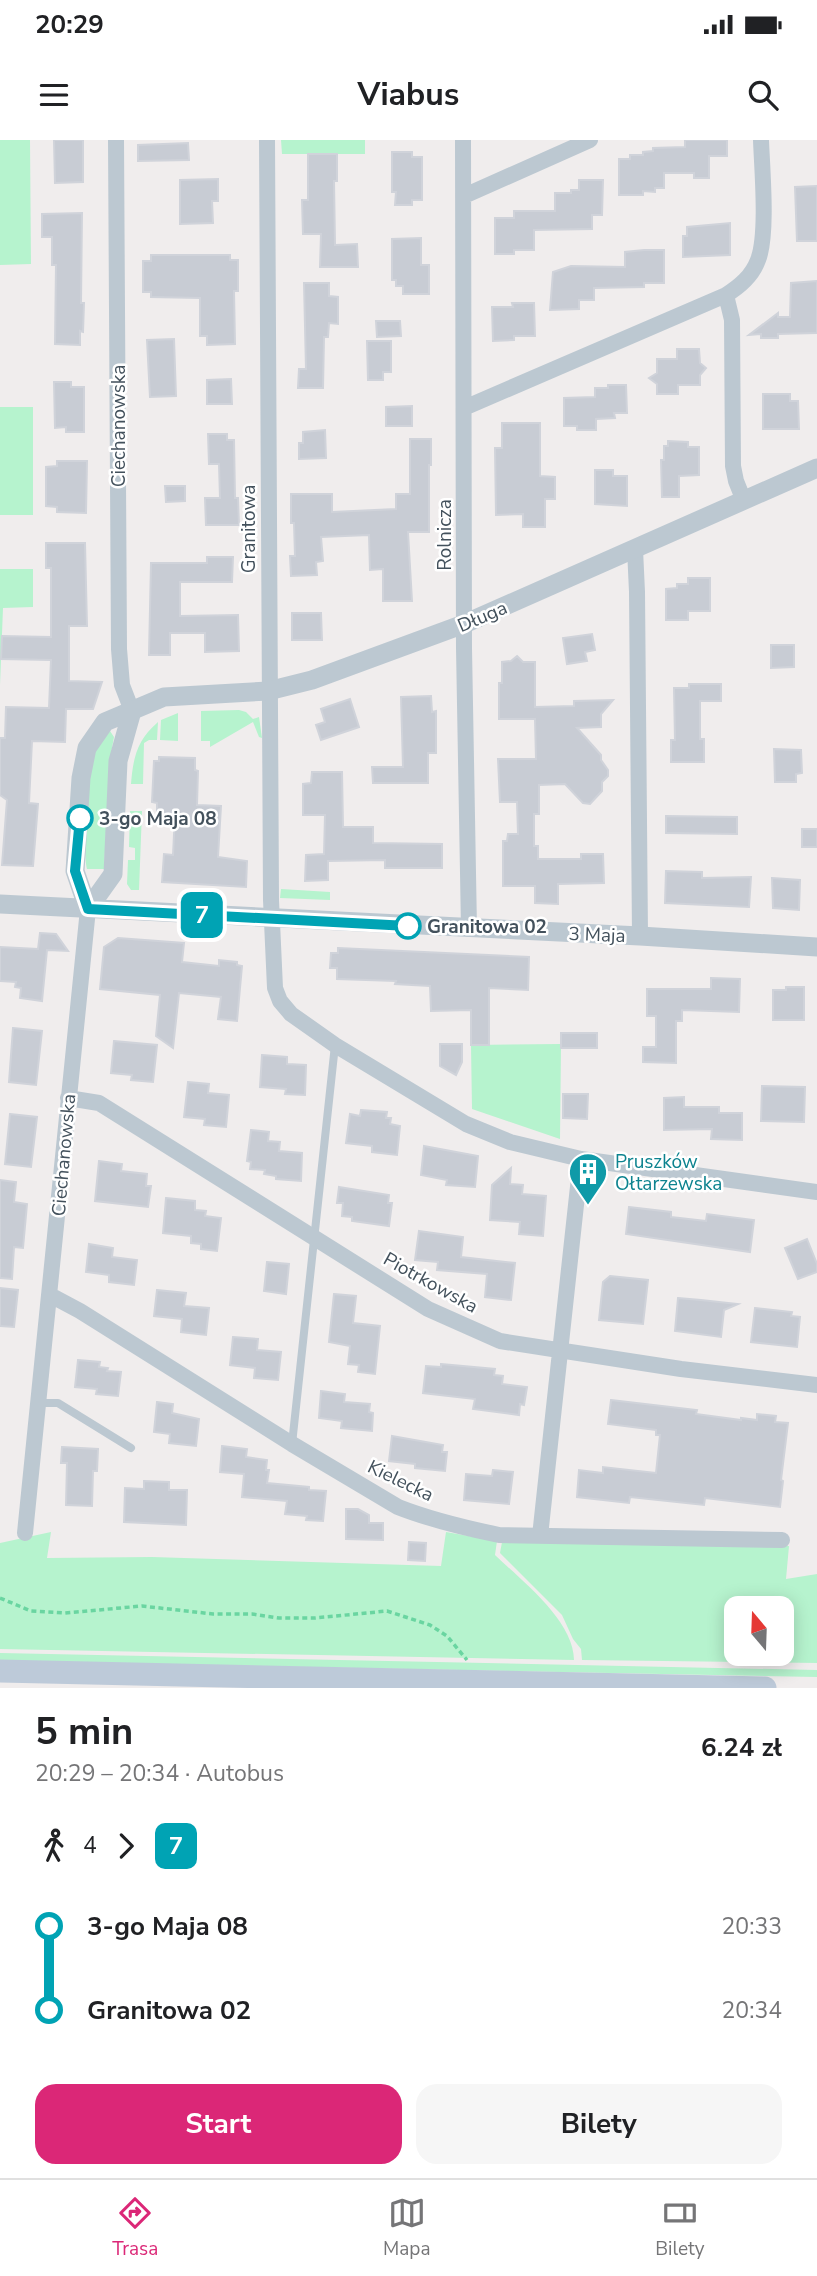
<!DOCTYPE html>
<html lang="pl">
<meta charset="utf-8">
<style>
:root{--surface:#fff;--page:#f6f6f6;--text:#202124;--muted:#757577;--line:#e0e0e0;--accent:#db2777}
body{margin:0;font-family:"Nunito Sans",sans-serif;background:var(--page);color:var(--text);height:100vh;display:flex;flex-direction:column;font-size:26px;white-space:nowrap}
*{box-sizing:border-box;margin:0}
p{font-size:23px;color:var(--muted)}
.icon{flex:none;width:38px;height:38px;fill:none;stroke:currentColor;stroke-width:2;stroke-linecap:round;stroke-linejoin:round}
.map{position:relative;height:1548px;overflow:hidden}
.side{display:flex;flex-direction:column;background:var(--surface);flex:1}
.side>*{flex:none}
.badge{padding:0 14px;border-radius:10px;font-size:24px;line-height:46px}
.needle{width:46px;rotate:341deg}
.controls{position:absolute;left:724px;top:1456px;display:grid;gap:14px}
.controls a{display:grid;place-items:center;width:70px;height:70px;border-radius:14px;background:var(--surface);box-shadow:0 4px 18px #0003;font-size:35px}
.map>.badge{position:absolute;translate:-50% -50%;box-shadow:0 0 0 4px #fff}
.legs{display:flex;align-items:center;gap:10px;height:77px;padding:0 35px;font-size:23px}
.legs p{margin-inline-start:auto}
.overview{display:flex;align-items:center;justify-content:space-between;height:119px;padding:0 35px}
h1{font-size:38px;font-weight:700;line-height:52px}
.cta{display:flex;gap:14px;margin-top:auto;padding:14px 35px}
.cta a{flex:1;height:80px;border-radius:21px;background:var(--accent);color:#fff;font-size:28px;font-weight:700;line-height:80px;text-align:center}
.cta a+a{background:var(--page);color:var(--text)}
ul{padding:0 35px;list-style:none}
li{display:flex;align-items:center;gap:24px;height:84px;font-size:26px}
li i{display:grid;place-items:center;width:10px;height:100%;margin:0 9px;background:currentColor}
li i::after{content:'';width:18px;height:18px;margin:-9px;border:5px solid;border-radius:50%;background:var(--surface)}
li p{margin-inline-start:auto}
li:first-child i{background:linear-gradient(#0000 50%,currentColor 0)}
li:last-child i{background:linear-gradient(currentColor 50%,#0000 0)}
.status{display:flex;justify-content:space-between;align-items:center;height:49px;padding:0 35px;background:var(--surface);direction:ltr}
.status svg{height:19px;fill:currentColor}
header{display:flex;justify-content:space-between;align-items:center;height:91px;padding:0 35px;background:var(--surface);font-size:32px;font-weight:700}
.menu{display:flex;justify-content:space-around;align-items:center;height:98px;border-top:2px solid var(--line);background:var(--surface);font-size:19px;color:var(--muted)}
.menu a{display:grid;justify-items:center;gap:4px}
.menu .on{color:var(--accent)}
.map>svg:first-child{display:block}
</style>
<div class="status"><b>20:29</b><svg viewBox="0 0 49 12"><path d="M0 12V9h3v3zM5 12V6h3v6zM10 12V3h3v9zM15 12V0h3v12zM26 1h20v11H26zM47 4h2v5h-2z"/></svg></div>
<header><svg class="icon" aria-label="menu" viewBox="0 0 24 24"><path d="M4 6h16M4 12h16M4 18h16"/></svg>Viabus<svg class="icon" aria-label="search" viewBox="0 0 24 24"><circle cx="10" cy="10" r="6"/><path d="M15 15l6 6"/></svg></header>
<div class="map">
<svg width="817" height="1548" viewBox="0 0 817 1548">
<rect width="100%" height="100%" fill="#f0eded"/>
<path fill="#b6f3ce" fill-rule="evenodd" d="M 0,0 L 30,0 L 31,124 L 0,125 Z
M 281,0 L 365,0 L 365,14 L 282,14 Z
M 0,267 L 33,267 L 33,375 L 0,375 Z
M 0,429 L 33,429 L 33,467 L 3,468 L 0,545 Z
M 239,570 L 246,572 L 253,579 L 259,577 L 262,598 L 259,597 L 253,582 L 210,607 L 210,601 L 201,601 L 201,571 Z
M 178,573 L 178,601 L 160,600 L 161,580 Z
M 158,582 L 157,600 L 149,600 L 144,603 L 143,644 L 131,644 C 133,618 137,600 158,582 Z
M 110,591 L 114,597 L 110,619 L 104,729 L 87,729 C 82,710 87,632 94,613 C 96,606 105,598 110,591 Z
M 130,671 L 142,671 L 139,750 L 131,750 L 127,744 L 128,720 L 135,720 L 135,708 L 129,707 Z
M 281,749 L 330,752 L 330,760 L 280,758 Z
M 561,904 L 560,999 L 472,969 L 471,905 Z
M 51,1392 L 47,1418 L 152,1417 L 441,1426 L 446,1392 L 497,1401 L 495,1415 C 522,1441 574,1481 574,1520 L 0,1509 L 0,1403 Z
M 502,1402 L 789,1406 L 786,1439 L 817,1434 L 817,1523 L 582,1520 L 581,1509 L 573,1499 L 562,1475 L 500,1413 ZM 737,1468 L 782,1468 L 782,1514 L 737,1514 Z
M 0,1513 L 817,1530 L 817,1537 L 0,1521 Z"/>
<path fill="#c8ccd4" stroke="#d0d3da" stroke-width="2" d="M 54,0 L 83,0 L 83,42 L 55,43 Z
M 685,0 L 727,0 L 727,16 L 709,16 L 709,38 L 694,38 L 694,33 L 664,33 L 664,48 L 655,48 L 655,52 L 643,51 L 643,55 L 619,55 L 619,19 L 630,19 L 630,15 L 643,15 L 643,12 L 653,11 L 653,8 L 685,7 Z
M 188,3 L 189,20 L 138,21 L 138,5 Z
M 392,12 L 412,12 L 412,17 L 422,17 L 422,60 L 412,60 L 412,65 L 395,65 L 396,52 L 392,52 Z
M 308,14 L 337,14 L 337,41 L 334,41 L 335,105 L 357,104 L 358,127 L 320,127 L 321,94 L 303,94 L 302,60 L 308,60 Z
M 218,39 L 218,61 L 212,61 L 213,83 L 180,84 L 180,40 Z
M 579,40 L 603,40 L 602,75 L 592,75 L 592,89 L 534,90 L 534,110 L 514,110 L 514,114 L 495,114 L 495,78 L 514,78 L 514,71 L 555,71 L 555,53 L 571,53 L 571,50 L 579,50 Z
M 817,46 L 817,101 L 797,101 L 795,47 Z
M 82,73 L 81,163 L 84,163 L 83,192 L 80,191 L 80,205 L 55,204 L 56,125 L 52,125 L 52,97 L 42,97 L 42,74 Z
M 730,83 L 730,115 L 683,117 L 683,96 L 687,96 L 687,87 Z
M 421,98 L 421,125 L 429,125 L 429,154 L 403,154 L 403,146 L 396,146 L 396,140 L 392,140 L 392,99 Z
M 644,110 L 664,110 L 664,143 L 644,143 L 644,147 L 594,148 L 594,160 L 579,160 L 579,169 L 550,170 L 553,132 L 571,126 L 625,127 L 625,112 Z
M 151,115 L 230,115 L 230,120 L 238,120 L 238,151 L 234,151 L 235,204 L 207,205 L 207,196 L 200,196 L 200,158 L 151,157 L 151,152 L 143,152 L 143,121 L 151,121 Z
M 817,141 L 817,193 L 778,194 L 778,198 L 761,198 L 761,194 L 749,195 L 778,173 L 778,177 L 790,177 L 791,143 Z
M 304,143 L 329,143 L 329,156 L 338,157 L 338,184 L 329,183 L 328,197 L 324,197 L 323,248 L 298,248 L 299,229 L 306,229 Z
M 512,163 L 534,163 L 535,196 L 514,196 L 514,200 L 493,201 L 492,167 L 513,167 Z
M 376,181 L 400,181 L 401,196 L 377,197 Z
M 174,199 L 176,256 L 150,257 L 147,200 Z
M 367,201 L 391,201 L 391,232 L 383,232 L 383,240 L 368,240 Z
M 677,209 L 699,209 L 700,223 L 706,228 L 700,235 L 700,245 L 678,245 L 678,254 L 657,254 L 657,244 L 649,238 L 657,233 L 657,219 L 677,219 Z
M 231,239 L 232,264 L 207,264 L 207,240 Z
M 54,242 L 71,242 L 71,247 L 84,247 L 84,292 L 66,292 L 66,287 L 55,288 Z
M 608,245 L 626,245 L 627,273 L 614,273 L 615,278 L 596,279 L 596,290 L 577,290 L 577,286 L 564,286 L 564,258 L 595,257 L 595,248 L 608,248 Z
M 763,254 L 790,254 L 790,261 L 798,261 L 799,289 L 763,289 Z
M 412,266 L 412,286 L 386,286 L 386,267 Z
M 502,283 L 540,283 L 540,336 L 555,337 L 555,359 L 545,359 L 545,387 L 523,387 L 523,374 L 496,375 L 495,308 L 502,308 Z
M 325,290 L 326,318 L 299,319 L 299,303 L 303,303 L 303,292 Z
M 208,294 L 227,294 L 227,300 L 234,300 L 235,358 L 238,358 L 239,385 L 206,385 L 205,358 L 220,358 L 219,324 L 209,324 Z
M 410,299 L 431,299 L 431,325 L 429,325 L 429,392 L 408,392 L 412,461 L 383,461 L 383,429 L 370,430 L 369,395 L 321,397 L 323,421 L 316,422 L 317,435 L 291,436 L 290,416 L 295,416 L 294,383 L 291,383 L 291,354 L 332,354 L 332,372 L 396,369 L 396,354 L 410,354 Z
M 668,301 L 688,302 L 688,307 L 699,307 L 699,335 L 679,336 L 679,357 L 662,357 L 661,320 L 664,320 L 664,306 L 668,306 Z
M 57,321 L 87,321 L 86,373 L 57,372 L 57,367 L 46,366 L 46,327 L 57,326 Z
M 595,330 L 613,330 L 613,336 L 627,336 L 627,366 L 595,364 Z
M 165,346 L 185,346 L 185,361 L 166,362 Z
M 46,403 L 85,403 L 87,486 L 69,486 L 69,541 L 102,542 L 93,569 L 66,569 L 65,602 L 32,601 L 29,663 L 38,664 L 33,726 L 2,725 L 7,660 L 0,655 L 0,598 L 5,598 L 6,567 L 49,568 L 51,520 L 1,519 L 2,496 L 51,497 L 51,428 L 46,428 Z
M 207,417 L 233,417 L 232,442 L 180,442 L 180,476 L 238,475 L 239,511 L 205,512 L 205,493 L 170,493 L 170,515 L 149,515 L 151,423 L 207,423 Z
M 688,438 L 710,438 L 710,471 L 688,471 L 688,480 L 666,480 L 666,449 L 677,448 L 677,444 L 688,444 Z
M 292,473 L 321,473 L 322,500 L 292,500 Z
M 592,494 L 595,510 L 585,512 L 587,521 L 567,524 L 563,498 Z
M 771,505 L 794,505 L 794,527 L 771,528 Z
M 517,516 L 523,522 L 535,522 L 535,567 L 574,566 L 574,561 L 613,560 L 601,574 L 601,587 L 577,588 L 601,615 L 601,620 L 608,630 L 608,636 L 602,642 L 602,651 L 590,664 L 583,663 L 565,644 L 539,645 L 539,674 L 534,674 L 534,706 L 538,706 L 538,719 L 581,719 L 581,714 L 603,714 L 604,743 L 558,744 L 558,764 L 535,763 L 535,746 L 503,746 L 503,701 L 507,701 L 508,694 L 518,694 L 517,662 L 500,662 L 498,619 L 536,619 L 535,579 L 499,579 L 499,543 L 502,543 L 502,522 L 511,521 Z
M 689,544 L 721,544 L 721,561 L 700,561 L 700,599 L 704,599 L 704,622 L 671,622 L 671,600 L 675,600 L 674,548 L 689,548 Z
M 431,556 L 432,572 L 436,571 L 436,613 L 428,613 L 428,643 L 373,643 L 372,627 L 403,627 L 401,557 Z
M 350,559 L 359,587 L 321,600 L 316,585 L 325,582 L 321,569 Z
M 774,609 L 801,610 L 802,633 L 796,634 L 796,642 L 775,642 Z
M 159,617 L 195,618 L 195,630 L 198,631 L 197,665 L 221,666 L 218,717 L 247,721 L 246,747 L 162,742 L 164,714 L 173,715 L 175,674 L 157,673 L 157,663 L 152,662 L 154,621 L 159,621 Z
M 312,632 L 342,632 L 343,687 L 373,687 L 373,703 L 442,704 L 442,728 L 385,728 L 385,720 L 328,721 L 328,740 L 305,741 L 306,715 L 324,714 L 325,675 L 303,675 L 303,644 L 311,643 Z
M 666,676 L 737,677 L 737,694 L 666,693 Z
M 802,689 L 817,689 L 817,707 L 802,707 Z
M 666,731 L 702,732 L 702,738 L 751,737 L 749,767 L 665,763 Z
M 772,738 L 800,740 L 799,770 L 773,768 Z
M 40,793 L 56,794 L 68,811 L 47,810 L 42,861 L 20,858 L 21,848 L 15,847 L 16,842 L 0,841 L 0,807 L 38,809 Z
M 118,798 L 184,803 L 182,822 L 219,826 L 219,820 L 237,822 L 237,825 L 242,826 L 237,881 L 218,879 L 221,857 L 179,853 L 173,908 L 156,896 L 160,855 L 100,849 L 104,807 Z
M 338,808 L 529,817 L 528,850 L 489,848 L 489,905 L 471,905 L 471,870 L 431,871 L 430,846 L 395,844 L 396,841 L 337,839 L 337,828 L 330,828 L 331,813 L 338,813 Z
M 711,838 L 740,839 L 739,872 L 682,870 L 682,881 L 676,881 L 676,923 L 643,922 L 643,907 L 656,907 L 656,876 L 647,876 L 647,849 L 711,849 Z
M 786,847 L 804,847 L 804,880 L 773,880 L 773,850 L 786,850 Z
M 13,888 L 42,891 L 36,945 L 9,942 Z
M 561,893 L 597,893 L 597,908 L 561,908 Z
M 114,901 L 157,905 L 153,942 L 131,940 L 132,935 L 111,933 Z
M 440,904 L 462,904 L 462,922 L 456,935 L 440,926 Z
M 262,915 L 287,917 L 287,924 L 306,925 L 305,955 L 285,954 L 286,949 L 260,947 Z
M 188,942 L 209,944 L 208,953 L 229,955 L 226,987 L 204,985 L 205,979 L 184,977 Z
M 762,946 L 805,947 L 804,982 L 761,981 Z
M 563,954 L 588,954 L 587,979 L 563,978 Z
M 684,957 L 684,967 L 719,967 L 719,973 L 742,973 L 742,1000 L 711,999 L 712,989 L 664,990 L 664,958 Z
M 361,970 L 387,972 L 386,978 L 391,978 L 390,984 L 400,986 L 397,1015 L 372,1012 L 372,1006 L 346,1003 L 350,974 L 360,976 Z
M 10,974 L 37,977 L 31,1027 L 5,1024 Z
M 251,990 L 269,992 L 268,1001 L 280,1002 L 279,1011 L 302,1013 L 301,1041 L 276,1039 L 276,1036 L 264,1034 L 265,1030 L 250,1029 L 251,1022 L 247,1021 Z
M 424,1006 L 478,1016 L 475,1047 L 446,1045 L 447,1040 L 421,1035 Z
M 99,1021 L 122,1024 L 121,1031 L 147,1034 L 146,1046 L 151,1046 L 148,1067 L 95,1061 Z
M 511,1028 L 510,1044 L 523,1045 L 522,1054 L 546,1056 L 543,1096 L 519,1094 L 520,1082 L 490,1080 L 492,1045 Z
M 0,1040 L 16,1042 L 14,1062 L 27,1064 L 23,1108 L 14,1107 L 12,1139 L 0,1138 Z
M 339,1047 L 389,1055 L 388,1063 L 392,1063 L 389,1086 L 352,1081 L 352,1077 L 342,1076 L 343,1063 L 337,1063 Z
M 166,1058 L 195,1061 L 195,1070 L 206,1071 L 205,1076 L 221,1078 L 217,1111 L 201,1109 L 201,1104 L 191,1103 L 191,1096 L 163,1093 Z
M 629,1067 L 671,1072 L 671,1077 L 706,1081 L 707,1074 L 754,1080 L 750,1112 L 626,1094 Z
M 419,1091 L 463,1097 L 461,1117 L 515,1123 L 511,1160 L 485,1157 L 487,1134 L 437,1130 L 438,1122 L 415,1120 Z
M 807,1099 L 817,1124 L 817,1132 L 798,1139 L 785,1108 Z
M 89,1104 L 113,1108 L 112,1117 L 137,1120 L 134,1145 L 109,1142 L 109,1135 L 86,1132 Z
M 267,1122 L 289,1124 L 286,1154 L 264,1151 Z
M 610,1136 L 648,1140 L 643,1184 L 599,1180 L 603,1142 Z
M 0,1148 L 18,1150 L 14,1187 L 0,1186 Z
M 157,1150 L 186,1153 L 184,1166 L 209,1168 L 206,1195 L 181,1192 L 182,1179 L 154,1176 Z
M 334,1154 L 356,1156 L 353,1183 L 380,1186 L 375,1234 L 358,1232 L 359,1225 L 348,1224 L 350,1206 L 329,1202 Z
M 678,1158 L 701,1160 L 738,1164 L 724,1170 L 721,1197 L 675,1191 Z
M 755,1168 L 792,1172 L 791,1176 L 800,1177 L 797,1207 L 751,1202 Z
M 233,1197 L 258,1199 L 257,1210 L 281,1212 L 278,1240 L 254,1238 L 255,1228 L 230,1225 Z
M 78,1220 L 100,1222 L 99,1227 L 108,1228 L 107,1231 L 121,1232 L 118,1256 L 96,1254 L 97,1249 L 75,1247 Z
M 441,1224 L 495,1229 L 494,1235 L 503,1236 L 502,1244 L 527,1247 L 524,1265 L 520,1264 L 519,1275 L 473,1269 L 475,1259 L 423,1253 L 426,1226 L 441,1227 Z
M 321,1251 L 345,1254 L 344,1262 L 370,1264 L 369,1272 L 373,1273 L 372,1291 L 341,1288 L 342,1281 L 319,1278 Z
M 611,1260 L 697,1270 L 696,1274 L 741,1280 L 741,1278 L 757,1280 L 757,1274 L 776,1276 L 775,1282 L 788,1283 L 781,1340 L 783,1341 L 780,1367 L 705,1358 L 704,1365 L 630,1357 L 629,1363 L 577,1357 L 579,1330 L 603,1333 L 603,1327 L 656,1333 L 660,1295 L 656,1295 L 656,1290 L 608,1284 Z
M 157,1262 L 173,1264 L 172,1273 L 199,1279 L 196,1306 L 169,1303 L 170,1294 L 154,1292 Z
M 392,1296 L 443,1305 L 442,1312 L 447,1312 L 445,1331 L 415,1328 L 415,1324 L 389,1321 Z
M 222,1306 L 247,1309 L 246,1317 L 267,1320 L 266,1330 L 269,1330 L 267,1343 L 309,1347 L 309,1350 L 326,1351 L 323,1381 L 306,1380 L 307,1376 L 285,1374 L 287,1361 L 242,1357 L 244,1334 L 220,1332 Z
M 62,1307 L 98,1309 L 97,1331 L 93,1331 L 92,1366 L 66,1365 L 67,1323 L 61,1323 Z
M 493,1330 L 513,1332 L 509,1364 L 464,1360 L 466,1334 L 492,1336 Z
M 144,1341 L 169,1342 L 169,1350 L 187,1350 L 186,1385 L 124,1382 L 125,1348 L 144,1349 Z
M 346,1369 L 358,1369 L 369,1375 L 369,1383 L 383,1383 L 383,1400 L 346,1399 Z
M 409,1402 L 426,1403 L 425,1421 L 408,1420 Z"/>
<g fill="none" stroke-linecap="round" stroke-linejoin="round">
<path stroke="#6ad5a1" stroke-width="3.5" stroke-dasharray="5 3.5" stroke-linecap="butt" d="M 0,1458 L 31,1471 L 65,1473 L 142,1466 L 213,1474 L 252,1474 L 279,1478 L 315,1478 L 387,1471 L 430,1485 L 447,1496 L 467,1520"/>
<path stroke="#bcc8d1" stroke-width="8" d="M 40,1263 L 58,1263 L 131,1308
M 292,1304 L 335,905"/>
<path stroke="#bcc8d1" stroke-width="16" d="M 116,0 L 119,509 L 122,545 L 132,571
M 267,0 L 271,760 L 275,848 L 280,861 L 291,874 L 335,905 L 466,984 L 510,1002 L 581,1019 L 817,1052
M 463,0 L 464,508 L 469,789
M 464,56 L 590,0
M 464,268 L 726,155
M 744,361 L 736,341 L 733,326 L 732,180 L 726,155 C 740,146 752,136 758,120 C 768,95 762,29 761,0
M 635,409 L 637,452 L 640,796
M 68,958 L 99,963 L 428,1169 L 500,1201 L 681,1229 L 817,1245
M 50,1155 L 80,1171 L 292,1304 L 398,1367 C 431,1380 465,1388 499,1395 L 782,1400
M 25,1393 L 88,769
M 540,1396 L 581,1019"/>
<path stroke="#bcc8d1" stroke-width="19" d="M 0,764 L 640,796 L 817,807
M 88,769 L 75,731 L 81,638 L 87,608 L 105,582 L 164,557 L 268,551 L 312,540 L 464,484 L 817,328
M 88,769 L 113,734 L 118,621 L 132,571"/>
<path stroke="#bdcad9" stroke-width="23" d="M 0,1531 L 765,1548"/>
</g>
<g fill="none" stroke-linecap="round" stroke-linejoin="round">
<g stroke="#fff" stroke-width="16">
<path id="line-1" d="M 80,678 L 75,731 L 88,769 L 408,786"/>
</g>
<use href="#line-1" stroke="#00a3b4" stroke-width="10"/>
</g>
<defs>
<g id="building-pin" transform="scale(2.0125)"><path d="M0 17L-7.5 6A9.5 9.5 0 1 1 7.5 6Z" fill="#0f9aa8" stroke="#fff"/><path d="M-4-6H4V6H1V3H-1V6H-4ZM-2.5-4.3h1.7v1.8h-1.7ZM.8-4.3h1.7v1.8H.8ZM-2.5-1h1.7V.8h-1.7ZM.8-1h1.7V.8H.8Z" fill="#fff"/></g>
</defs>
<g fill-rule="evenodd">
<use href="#building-pin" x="588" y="1032"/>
</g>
<g fill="#fff" stroke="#00a3b4" stroke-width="3.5">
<circle cx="80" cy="678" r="12"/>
<circle cx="408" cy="786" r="12"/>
</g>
<g text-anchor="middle" stroke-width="5" stroke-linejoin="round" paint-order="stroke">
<g font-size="19" fill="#43515c" stroke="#fff">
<text transform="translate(118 286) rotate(-90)" y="7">Ciechanowska</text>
<text transform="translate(248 389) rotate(-90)" y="7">Granitowa</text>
<text transform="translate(444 395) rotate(-90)" y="7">Rolnicza</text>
<text transform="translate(482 476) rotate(-23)" y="7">Długa</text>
<text transform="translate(597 794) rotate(2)" y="7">3 Maja</text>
<text transform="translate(63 1015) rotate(-85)" y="7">Ciechanowska</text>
<text transform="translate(431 1142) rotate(29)" y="7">Piotrkowska</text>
<text transform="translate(401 1340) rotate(26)" y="7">Kielecka</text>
</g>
<g font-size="19" font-weight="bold" fill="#43515c" stroke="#fff" text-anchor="start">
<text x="99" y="685">3-go Maja 08</text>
<text x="427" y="793">Granitowa 02</text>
</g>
<g font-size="19" fill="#0d838f" stroke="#fff" text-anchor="start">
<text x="615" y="1028">Pruszków<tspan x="615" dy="22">Ołtarzewska</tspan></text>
</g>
</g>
</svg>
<div class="controls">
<a><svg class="needle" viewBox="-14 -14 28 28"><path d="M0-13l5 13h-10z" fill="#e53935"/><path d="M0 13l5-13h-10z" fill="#757577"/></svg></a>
</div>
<b class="badge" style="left:202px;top:775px;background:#00a3b4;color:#fff">7</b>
</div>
<section class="side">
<div class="overview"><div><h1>5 min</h1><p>20:29 – 20:34 · Autobus</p></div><b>6.24 zł</b></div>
<div class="legs"><svg class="icon" aria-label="walk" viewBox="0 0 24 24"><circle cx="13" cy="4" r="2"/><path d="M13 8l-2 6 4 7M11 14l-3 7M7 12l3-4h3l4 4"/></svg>4<svg class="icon" aria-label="forward" viewBox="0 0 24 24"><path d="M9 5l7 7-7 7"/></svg><b class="badge" style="background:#00a3b4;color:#fff">7</b></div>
<ul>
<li><i style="color:#00a3b4"></i><b>3-go Maja 08</b><p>20:33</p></li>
<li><i style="color:#00a3b4"></i><b>Granitowa 02</b><p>20:34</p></li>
</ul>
<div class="cta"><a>Start</a><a>Bilety</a></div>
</section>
<nav class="menu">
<a class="on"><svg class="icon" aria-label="directions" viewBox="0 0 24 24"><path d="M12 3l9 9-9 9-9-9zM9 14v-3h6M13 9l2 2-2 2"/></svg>Trasa</a>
<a><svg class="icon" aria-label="map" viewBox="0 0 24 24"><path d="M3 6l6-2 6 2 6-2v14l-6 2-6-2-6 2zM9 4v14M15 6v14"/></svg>Mapa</a>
<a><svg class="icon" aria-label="tickets" viewBox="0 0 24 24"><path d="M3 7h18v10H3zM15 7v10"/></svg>Bilety</a>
</nav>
